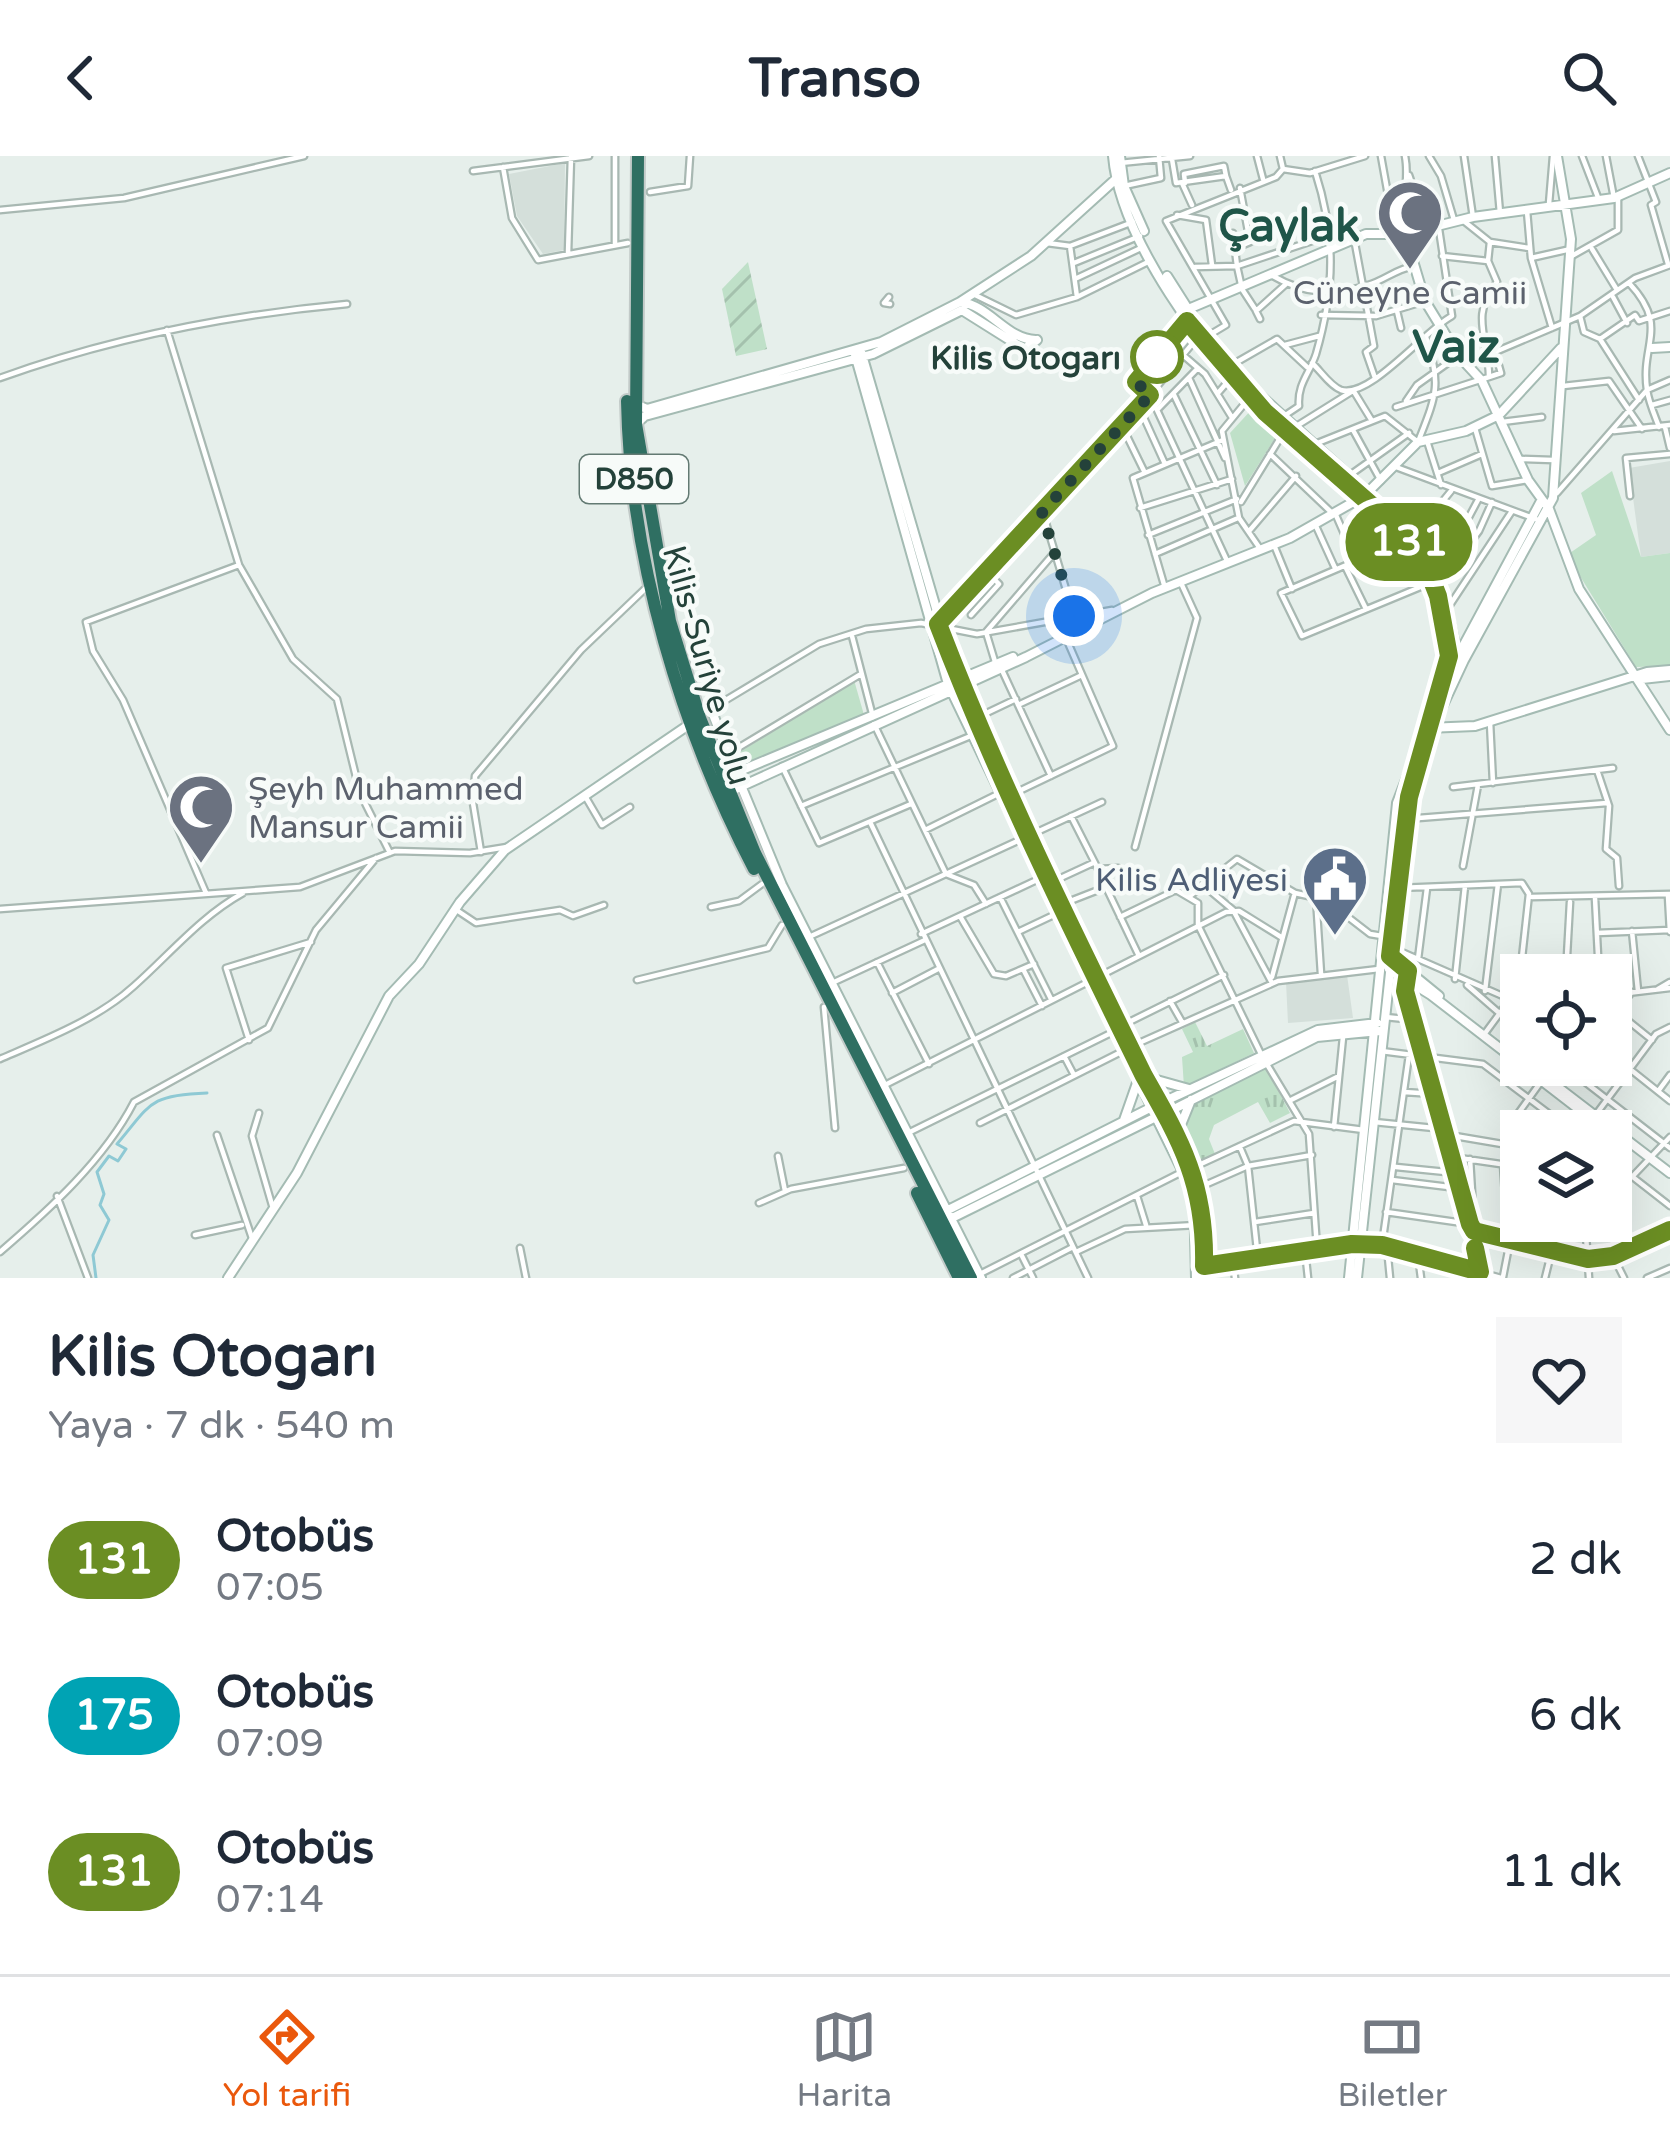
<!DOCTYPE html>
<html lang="tr">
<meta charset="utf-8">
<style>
:root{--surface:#fff;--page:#f6f6f7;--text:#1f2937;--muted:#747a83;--line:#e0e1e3;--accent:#ea580c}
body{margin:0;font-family:"Varela Round",sans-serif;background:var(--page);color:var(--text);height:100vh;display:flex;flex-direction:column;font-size:45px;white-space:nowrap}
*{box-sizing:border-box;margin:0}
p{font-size:39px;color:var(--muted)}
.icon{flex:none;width:66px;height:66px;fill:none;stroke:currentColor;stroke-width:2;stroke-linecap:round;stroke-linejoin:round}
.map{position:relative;height:1122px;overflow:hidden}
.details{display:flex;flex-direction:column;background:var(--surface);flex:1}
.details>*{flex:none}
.badge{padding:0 24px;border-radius:39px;font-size:42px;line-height:78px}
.buttons{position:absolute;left:1500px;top:798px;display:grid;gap:24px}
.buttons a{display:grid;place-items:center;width:132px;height:132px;border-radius:0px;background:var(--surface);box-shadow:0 12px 48px #0002;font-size:60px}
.you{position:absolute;width:60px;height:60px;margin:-30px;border:9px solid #fff;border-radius:50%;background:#1a73e8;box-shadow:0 0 0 18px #1a73e833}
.map>.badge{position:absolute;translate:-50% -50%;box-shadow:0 0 0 6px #fff}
.round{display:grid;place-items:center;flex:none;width:126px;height:126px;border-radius:0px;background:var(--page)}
.summary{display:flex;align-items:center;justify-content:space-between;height:204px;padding:0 48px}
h1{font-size:57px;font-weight:700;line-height:90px}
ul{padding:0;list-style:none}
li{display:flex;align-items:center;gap:36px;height:156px;padding:0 48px}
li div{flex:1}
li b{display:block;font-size:45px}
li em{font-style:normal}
li .badge{min-width:132px;font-weight:700;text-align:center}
header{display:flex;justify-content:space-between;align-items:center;height:156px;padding:0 48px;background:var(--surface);font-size:54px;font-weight:700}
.tabs{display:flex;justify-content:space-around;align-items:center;height:168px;border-top:3px solid var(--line);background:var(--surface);font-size:33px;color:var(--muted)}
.tabs a{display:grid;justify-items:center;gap:6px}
.tabs .selected{color:var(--accent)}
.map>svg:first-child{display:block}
</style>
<header><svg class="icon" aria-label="back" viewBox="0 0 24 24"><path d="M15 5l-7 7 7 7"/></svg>Transo<svg class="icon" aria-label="search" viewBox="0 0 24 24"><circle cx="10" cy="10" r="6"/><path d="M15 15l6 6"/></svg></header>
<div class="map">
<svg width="1670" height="1122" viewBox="0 0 1670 1122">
<defs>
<pattern id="grass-tufts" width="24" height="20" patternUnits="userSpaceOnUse" patternTransform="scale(3)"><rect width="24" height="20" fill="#bfe0c8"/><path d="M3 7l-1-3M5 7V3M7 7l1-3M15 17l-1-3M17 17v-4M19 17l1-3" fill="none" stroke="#a4c1ad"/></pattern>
<pattern id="garden-furrows" width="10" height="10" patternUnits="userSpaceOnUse" patternTransform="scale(3)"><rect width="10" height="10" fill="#bfe0c8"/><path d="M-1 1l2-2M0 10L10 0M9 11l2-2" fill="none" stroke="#a4c1ad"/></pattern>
</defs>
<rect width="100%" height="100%" fill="#e6efeb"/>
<path fill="#d4dfda" d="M 565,7 L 564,94 L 543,98 L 517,60 L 509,18 Z
M 1670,305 L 1670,397 L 1641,401 L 1629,312 Z
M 1347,819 L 1353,862 L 1288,867 L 1286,826 Z"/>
<path fill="url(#grass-tufts)" d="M 1195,866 L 1207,890 L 1243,873 L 1254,897 L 1184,931 L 1182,901 L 1193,896 L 1182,873 Z
M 1266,911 L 1290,957 L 1270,967 L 1258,946 L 1214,969 L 1209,983 L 1215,998 L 1194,1008 L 1181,979 L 1192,949 Z"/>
<path fill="#bfe0c8" d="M 1253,252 L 1279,276 L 1245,330 L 1230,277 Z
M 1612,315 L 1641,401 L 1670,397 L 1670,510 L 1636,511 L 1567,399 L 1596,379 L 1581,337 Z
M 854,524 L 864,559 L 741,614 L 735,599 Z"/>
<path fill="url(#garden-furrows)" d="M 748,106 L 767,193 L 736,200 L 722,133 Z"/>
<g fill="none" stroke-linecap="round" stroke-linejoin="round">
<path stroke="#8ec9d4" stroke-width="3" d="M 96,1122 L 93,1099 L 109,1064 L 100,1049 L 104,1038 L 97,1016 L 109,1000 L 118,1005 L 126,993 L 117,988 C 151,948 148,939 207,937"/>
<g stroke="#a8b8b2" stroke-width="9">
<path id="street" d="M 1257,0 L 1263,23
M 1280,0 L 1283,13
M 1381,0 L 1390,50 L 1400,48
M 1429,0 L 1441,20 L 1454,64
M 1464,0 L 1473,61
M 1495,0 L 1500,57
M 1582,0 L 1599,44
M 1606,0 L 1614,42
M 1638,0 L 1656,46 L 1651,49 L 1668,108
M 1172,3 L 1176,27 L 1226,20 L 1231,34
M 1120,7 L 1190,0
M 503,11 L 512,62 L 538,104 L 628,87
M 473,15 L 589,0
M 1409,19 L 1428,74
M 1182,27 L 1192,49
M 1185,27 L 1184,18 L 1224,10 L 1226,20
M 1124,30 L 1161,22 L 1159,0
M 650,36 L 688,30 L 690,0
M 1549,48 L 1553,0
M 0,54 L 124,42 L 304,0
M 1527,55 L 1531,102 L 1552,172
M 1177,59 L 1206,64 L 1212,109
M 1465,66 L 1490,86 L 1529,92
M 1404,76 C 1401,49 1410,24 1405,0
M 1233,77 L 1237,110 L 1330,79
M 1354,82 L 1374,190 L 1366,196 L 1375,222
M 1047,87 L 1070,90 L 1133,66
M 615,89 L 615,0
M 1070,90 L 1077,141
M 1236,92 L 1250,86 L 1240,32
M 1592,93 L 1617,134
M 568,97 L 571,1
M 1442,100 L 1488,105
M 1570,101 L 1618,74 L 1618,41
M 1531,102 L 1571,93
M 1074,107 L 1140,80
M 1195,111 L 1237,110 L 1241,128
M 1273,120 C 1304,138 1334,140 1368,129 C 1385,124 1396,113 1414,110
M 1077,122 L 1143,91
M 1629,127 C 1670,171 1640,187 1647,234 C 1649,247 1655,260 1659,271
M 1242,133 L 1255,153
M 973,138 L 1016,159 L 1077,141 L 1148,106
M 889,141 L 884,147 L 890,148
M 1613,141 L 1627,167
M 1397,155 L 1401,172
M 1321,159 L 1376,160 L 1425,145
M 1580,160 L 1584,176 L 1600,183 L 1639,244
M 1260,163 L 1256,155 L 1286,128
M 167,174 L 239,409 L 293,503 L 337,543 L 360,637 L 390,697
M 1206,181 L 1226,169 L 1166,65 L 1276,21 L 1283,13 L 1310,17 L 1365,0
M 1600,183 L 1635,159 L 1639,165 L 1670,155
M 1285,189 L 1319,180
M 1183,199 L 1205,218 L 1231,260
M 1312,207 C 1320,214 1330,230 1341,234 C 1370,243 1426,173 1452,160 L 1439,73
M 1230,210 L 1277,183 L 1307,211
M 1489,221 L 1501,217 L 1495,196 L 1580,160 L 1635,122 L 1670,109
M 0,222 C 113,181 228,159 347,148
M 1189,222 L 1225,302
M 1136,226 L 1157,254 L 1228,407
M 1563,230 L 1609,225 L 1642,273
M 1131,233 L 1187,165
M 1353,234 L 1372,265
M 1218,237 L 1231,222
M 1174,239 L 1217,329
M 1250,241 L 1222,275 L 1239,362 L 1261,394
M 1406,245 L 1417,229 L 1483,182
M 1652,249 L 1670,244
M 1396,251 L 1489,221 C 1489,183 1469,159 1497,126 L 1488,105 L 1490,86
M 1140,253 L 1165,308
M 1157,254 L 1197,213
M 1284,260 L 1299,250 C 1297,228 1310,217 1316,198 C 1335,132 1336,80 1315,15
M 1502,266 L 1542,261
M 1295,271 L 1351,236
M 1665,271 L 1670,292
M 1123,272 L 1144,315
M 1475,272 L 1492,330 L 1528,324
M 1353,274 L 1381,325
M 1614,275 L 1670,269
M 1427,285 L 1441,329
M 1315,288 L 1385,260 L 1418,286 C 1436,240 1442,229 1426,181
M 1270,298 L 1331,356
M 1521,303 L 1553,304
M 1396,311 L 1541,365
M 1438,317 L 1482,298
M 1350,319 L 1409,277
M 1557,337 L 1647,234 L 1670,224
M 1630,340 L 1626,302 L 1670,298
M 1241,346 L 1285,274
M 1140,352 L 1232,323
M 1043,357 L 1074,460
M 1335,357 L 1356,405
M 1315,368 L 1335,412
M 1407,371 L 1433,357 L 1451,335
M 1250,374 L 1296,320
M 1148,379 L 1237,343
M 1407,383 L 1281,437 L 1302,480 L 1430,427
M 1274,389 L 1292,433
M 1155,398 L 1238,362
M 1433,407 L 1461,376 L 1478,344
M 1345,410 L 1366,453
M 1441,426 L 1479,375 L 1492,346
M 1165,432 L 1133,322 L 1223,284
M 1446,455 L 1512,355
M 971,459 L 999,428 L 987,416
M 940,467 L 1117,279 L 1197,182
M 852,480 L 873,561
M 996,509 L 986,476 L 1055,396
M 1001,512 L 1051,620
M 1018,549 L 1082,519
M 711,553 L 819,488 L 866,473 L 921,467 L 977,478 L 1112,454
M 974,563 L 1016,543
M 1490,566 L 1493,627
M 874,568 L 946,718 L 974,729 L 986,748
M 728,598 L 861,518
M 782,610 L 819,687 L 911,648
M 1597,614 L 1609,650 L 1606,693 L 1617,702 L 1619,730
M 1453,631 L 1613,612
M 1013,638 L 1113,590 L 1066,482
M 585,640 L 602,669 L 630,651
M 801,650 L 973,579
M 1071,660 L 1098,713 L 1118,712
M 1406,663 L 1607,647
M 871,668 L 1088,1122
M 925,674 L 1000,637
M 1135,691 L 1197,462 L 1181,427
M 481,696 L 473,647 L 475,620 L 581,494 L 649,429
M 1463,710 L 1478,629
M 1052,726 L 1093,707
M 1202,728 L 1233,754 L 1272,827
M 1398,732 L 1522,727 L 1529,738 L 1517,847
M 206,737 L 123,544 L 93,495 L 86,466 L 239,409
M 1190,740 L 1237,703 L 1295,737 L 1326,744 L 1370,778 L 1382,780
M 1668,740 L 1670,776
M 1000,741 L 1051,843
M 1316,741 L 1321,818
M 1532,741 L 1670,738
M 1595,742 L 1599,819
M 1065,747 L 1106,731 L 1139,800
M 711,751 L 739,745 L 762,728
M 0,753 L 300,731 L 395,695 L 470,697 L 507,691
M 455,753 L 476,767 L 560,754 L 573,760 L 604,749
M 1120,761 L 1176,734 L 1198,747 L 1198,769 L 1262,900 L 1309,978 L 1317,1092
M 961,762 L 994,818 L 1006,820 L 1034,808
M 1020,775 L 1058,757
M 1632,775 L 1638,835
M 1597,777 L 1670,774
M 921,778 L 1041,722
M 809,781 L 1102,646
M 1395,793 L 1521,848
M 1418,803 L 1427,732
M 877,806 L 929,908
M 1522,807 L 1567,819
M 1023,813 L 1042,850
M 1566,818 L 1570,746
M 1272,821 L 1294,740
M 1455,823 L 1465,730
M 637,824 L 768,792 L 782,769
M 1406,826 L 1481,1122
M 832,827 L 925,784
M 1467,829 L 1521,876
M 1658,833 L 1670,826
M 1485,835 L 1498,728
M 892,837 L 938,813
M 1611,839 L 1670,832
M 1170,845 L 1182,866
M 824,851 L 835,972
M 1611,851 L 1652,884
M 1616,855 L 1632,836
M 1385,861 L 1415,864
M 1121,870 L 1224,819
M 1483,880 L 1508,846
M 249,884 L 226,812 L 311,786
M 1130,891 L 1278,825 L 1379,813
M 1381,895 L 1483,908 L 1572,975
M 1611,898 L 1670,945
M 1064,900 L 1074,919
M 0,903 C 44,884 98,863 134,830 C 170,798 200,761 243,737
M 1563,909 L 1670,992
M 883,930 L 1226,756 L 1239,755 L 1281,781
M 1659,934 L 1670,919
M 1404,936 L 1434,938
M 1291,944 L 1339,920
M 259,957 L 252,980 L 272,1049
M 1597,957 L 1656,878 L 1670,871
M 1374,966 L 1444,973
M 980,967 L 1123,895
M 1334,971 L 1343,881
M 908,977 L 1113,876
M 217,979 L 253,1085
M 1449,979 L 1508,989
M 1240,991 L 1248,1010 L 1258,1103
M 778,1000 L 785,1035
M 1452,1001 L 1521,1011
M 1470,1003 L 1474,1069
M 1611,1004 L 1670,1050
M 1503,1009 L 1508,1084
M 1507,1009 L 1512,966 L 1553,909
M 1396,1011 L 1456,1017
M 1190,1013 L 1294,965 L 1364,974
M 1614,1020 L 1630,1091
M 1632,1021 L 1670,981
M 1392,1024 L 1457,1032
M 1198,1032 L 1248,1010 L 1312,999
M 57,1040 L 88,1122
M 1137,1040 L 1146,1069
M 759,1047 L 791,1033 L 904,1012
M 1386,1056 L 1470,1068 L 1474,1075 L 1588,1103 L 1613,1100 L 1670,1074
M 1546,1065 L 1548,1093
M 1585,1065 L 1589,1122
M 1255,1066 L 1314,1057
M 195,1079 L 242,1069
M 1361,1089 L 1382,1089 L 1501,1122
M 1382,1089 L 1409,899
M 1387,1091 L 1390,1122
M 520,1092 L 526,1122
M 1305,1094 L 1308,1122
M 0,1096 C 50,1053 104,1004 134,946 L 268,872 L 316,774 L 376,702
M 1076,1096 L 1125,1073 L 1197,1069
M 1418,1099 L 1421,1122
M 1022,1100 L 1033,1122
M 1614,1102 L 1624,1122
M 1233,1106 L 1235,1122
M 1207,1110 L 1350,1089
M 980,1118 L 1184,1015
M 1503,1121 L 1510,1085
M 1013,1122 L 1073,1091
M 1545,1122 L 1552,1094
M 1647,1122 L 1670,1112"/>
</g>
<g stroke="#a4bbb3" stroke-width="12">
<path id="secondary" d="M 1113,0 C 1120,83 1206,200 1266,256 C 1341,327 1463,393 1447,514
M 1120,0 L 1124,30 L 1144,75
M 1405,78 L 1425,145 L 1458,199 L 1482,225 L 1528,324 L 1549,353 L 1579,433 L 1670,574
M 1167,120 L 1214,194 L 1243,224 L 1419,383 L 1441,426 L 1457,498
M 960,146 L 1031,100 L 1117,22
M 1186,154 L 1366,78 L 1405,78 L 1473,61 L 1614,42 L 1670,17
M 860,192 L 959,531 L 1158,946
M 1652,192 L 1670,191
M 854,195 L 948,528 L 1151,950
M 635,248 L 647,253 L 881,186 L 960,146 C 989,149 1007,184 1036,184
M 637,267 L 645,260 L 873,198 L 962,154 L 1024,193 L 1037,184
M 1642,523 L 1670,520
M 711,553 L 737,621
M 1427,572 L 1475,570 L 1647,516 L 1670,514
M 723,622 L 1013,501
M 740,627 L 782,729 L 981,1122
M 729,636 L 1026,501 L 1152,437 L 1290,382 L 1364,340 L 1418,286 L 1466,275 L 1499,259 L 1561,192
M 1390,800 L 1439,840
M 1389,813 L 1431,839 L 1607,975
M 1538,916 L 1670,1017
M 1146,921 L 1189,933
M 1161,947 L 1318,874 L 1377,867
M 1166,957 L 1317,881 L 1379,875
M 1165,959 L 1203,1050 L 1204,1122
M 1157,963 L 1194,1038 L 1196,1122
M 1124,964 L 1137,927
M 1176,981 L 1191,944
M 948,1054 L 1150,952
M 948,1064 L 1154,962
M 228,1122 L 297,1017 L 389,840 L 419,808 L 460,746 L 505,694 L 690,568
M 1349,1122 L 1397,647 L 1445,524 L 1541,345
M 1357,1122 L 1409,641 L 1429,579 L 1464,504 L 1553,342 L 1571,83 L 1557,0"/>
</g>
<g stroke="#c2cac8" stroke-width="16">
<path id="highway" d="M 638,0 L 636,268 L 670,465 L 700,562 L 755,697 L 971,1122
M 627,245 C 630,404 681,573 754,713
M 917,1037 L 959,1122"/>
</g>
<use href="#street" stroke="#fff" stroke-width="4.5"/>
<use href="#secondary" stroke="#fff" stroke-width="8"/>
<use href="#highway" stroke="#2f6f62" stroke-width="12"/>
</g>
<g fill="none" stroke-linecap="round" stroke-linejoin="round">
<g stroke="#fff" stroke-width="27">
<path id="line" d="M 1475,1092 L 1480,1116 L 1382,1089 L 1352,1088 L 1204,1110 C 1206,1029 1181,985 1144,920 C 1071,772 997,622 938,468 L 1150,239 L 1136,226 L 1187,165 L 1265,256 L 1400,374 L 1427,412 L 1438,440 L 1449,500 L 1409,641 L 1390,800 L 1408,815 L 1405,835 L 1470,1068 L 1474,1075 L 1588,1103 L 1613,1100 L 1670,1074"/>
</g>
<use href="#line" stroke="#6b8e23" stroke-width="18"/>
<path stroke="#24423a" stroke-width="12" stroke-dasharray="0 21.6" d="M 1074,460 L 1042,356 L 1150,239 L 1136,226 L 1161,196 L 1157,201"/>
</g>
<defs>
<g id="mosque-pin" transform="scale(3.45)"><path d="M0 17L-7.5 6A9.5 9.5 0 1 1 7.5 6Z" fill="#6b7280" stroke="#f7fbf9"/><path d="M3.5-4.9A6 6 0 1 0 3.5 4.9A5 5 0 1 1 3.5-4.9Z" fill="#fff"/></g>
<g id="civic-pin" transform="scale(3.45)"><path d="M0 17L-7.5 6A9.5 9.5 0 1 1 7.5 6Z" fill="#5c6f8a" stroke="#f7fbf9"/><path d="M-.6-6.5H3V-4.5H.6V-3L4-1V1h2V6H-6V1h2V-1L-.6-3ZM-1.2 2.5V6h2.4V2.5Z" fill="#fff"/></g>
</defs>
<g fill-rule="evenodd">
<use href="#mosque-pin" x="1410" y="57"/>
<use href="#mosque-pin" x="201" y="651"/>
<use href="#civic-pin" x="1335" y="723"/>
</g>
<circle fill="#fff" stroke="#6b8e23" stroke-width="6" cx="1157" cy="201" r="24"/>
<g text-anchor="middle" stroke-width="9" stroke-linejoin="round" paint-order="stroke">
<rect fill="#f7fbf9" stroke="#637a73" stroke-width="3" x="580" y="299" width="108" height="48" rx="9"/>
<g font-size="30" font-weight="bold" fill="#24423a">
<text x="634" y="333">D850</text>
</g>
<g font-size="33" fill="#5b616d" stroke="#f7fbf9">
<text x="1410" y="148">Cüneyne Camii</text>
<text x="248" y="644" text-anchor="start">Şeyh Muhammed<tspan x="248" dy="38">Mansur Camii</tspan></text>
</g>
<g font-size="33" font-weight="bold" fill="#24423a" stroke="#f7fbf9" text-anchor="end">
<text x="1121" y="213">Kilis Otogarı</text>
</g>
<g font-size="33" fill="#24423a" stroke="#f7fbf9">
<text transform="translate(708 509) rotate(74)" y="12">Kilis-Suriye yolu</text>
</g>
<g font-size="33" fill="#4e5e75" stroke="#f7fbf9" text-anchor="end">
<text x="1288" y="735">Kilis Adliyesi</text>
</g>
<g font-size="45" font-weight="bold" fill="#1f5548" stroke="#f7fbf9">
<text x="1289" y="85">Çaylak</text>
<text x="1456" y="206">Vaiz</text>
</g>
</g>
</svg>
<div class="buttons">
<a><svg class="icon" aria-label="locate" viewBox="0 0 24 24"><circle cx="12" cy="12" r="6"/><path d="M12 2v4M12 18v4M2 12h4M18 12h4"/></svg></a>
<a><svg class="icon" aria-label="layers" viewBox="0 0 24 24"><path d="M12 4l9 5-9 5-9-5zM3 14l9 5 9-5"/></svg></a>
</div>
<div class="you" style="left:1074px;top:460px"></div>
<b class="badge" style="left:1409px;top:386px;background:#6b8e23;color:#fff">131</b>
</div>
<section class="details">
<div class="summary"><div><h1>Kilis Otogarı</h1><p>Yaya · 7 dk · 540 m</p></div><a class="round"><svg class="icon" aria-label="heart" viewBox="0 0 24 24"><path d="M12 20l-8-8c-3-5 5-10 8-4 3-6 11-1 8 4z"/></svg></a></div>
<ul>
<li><span class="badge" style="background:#6b8e23;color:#fff">131</span><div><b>Otobüs</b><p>07:05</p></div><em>2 dk</em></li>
<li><span class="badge" style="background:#00a3b4;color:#fff">175</span><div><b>Otobüs</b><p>07:09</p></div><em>6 dk</em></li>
<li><span class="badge" style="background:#6b8e23;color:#fff">131</span><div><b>Otobüs</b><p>07:14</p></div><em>11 dk</em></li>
</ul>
</section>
<nav class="tabs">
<a class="selected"><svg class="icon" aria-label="directions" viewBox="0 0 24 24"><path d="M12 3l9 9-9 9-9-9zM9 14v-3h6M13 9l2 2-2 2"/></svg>Yol tarifi</a>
<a><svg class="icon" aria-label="map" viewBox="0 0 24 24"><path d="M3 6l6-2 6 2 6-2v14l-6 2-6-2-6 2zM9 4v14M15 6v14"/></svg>Harita</a>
<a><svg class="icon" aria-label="tickets" viewBox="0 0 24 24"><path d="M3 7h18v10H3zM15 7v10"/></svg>Biletler</a>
</nav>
